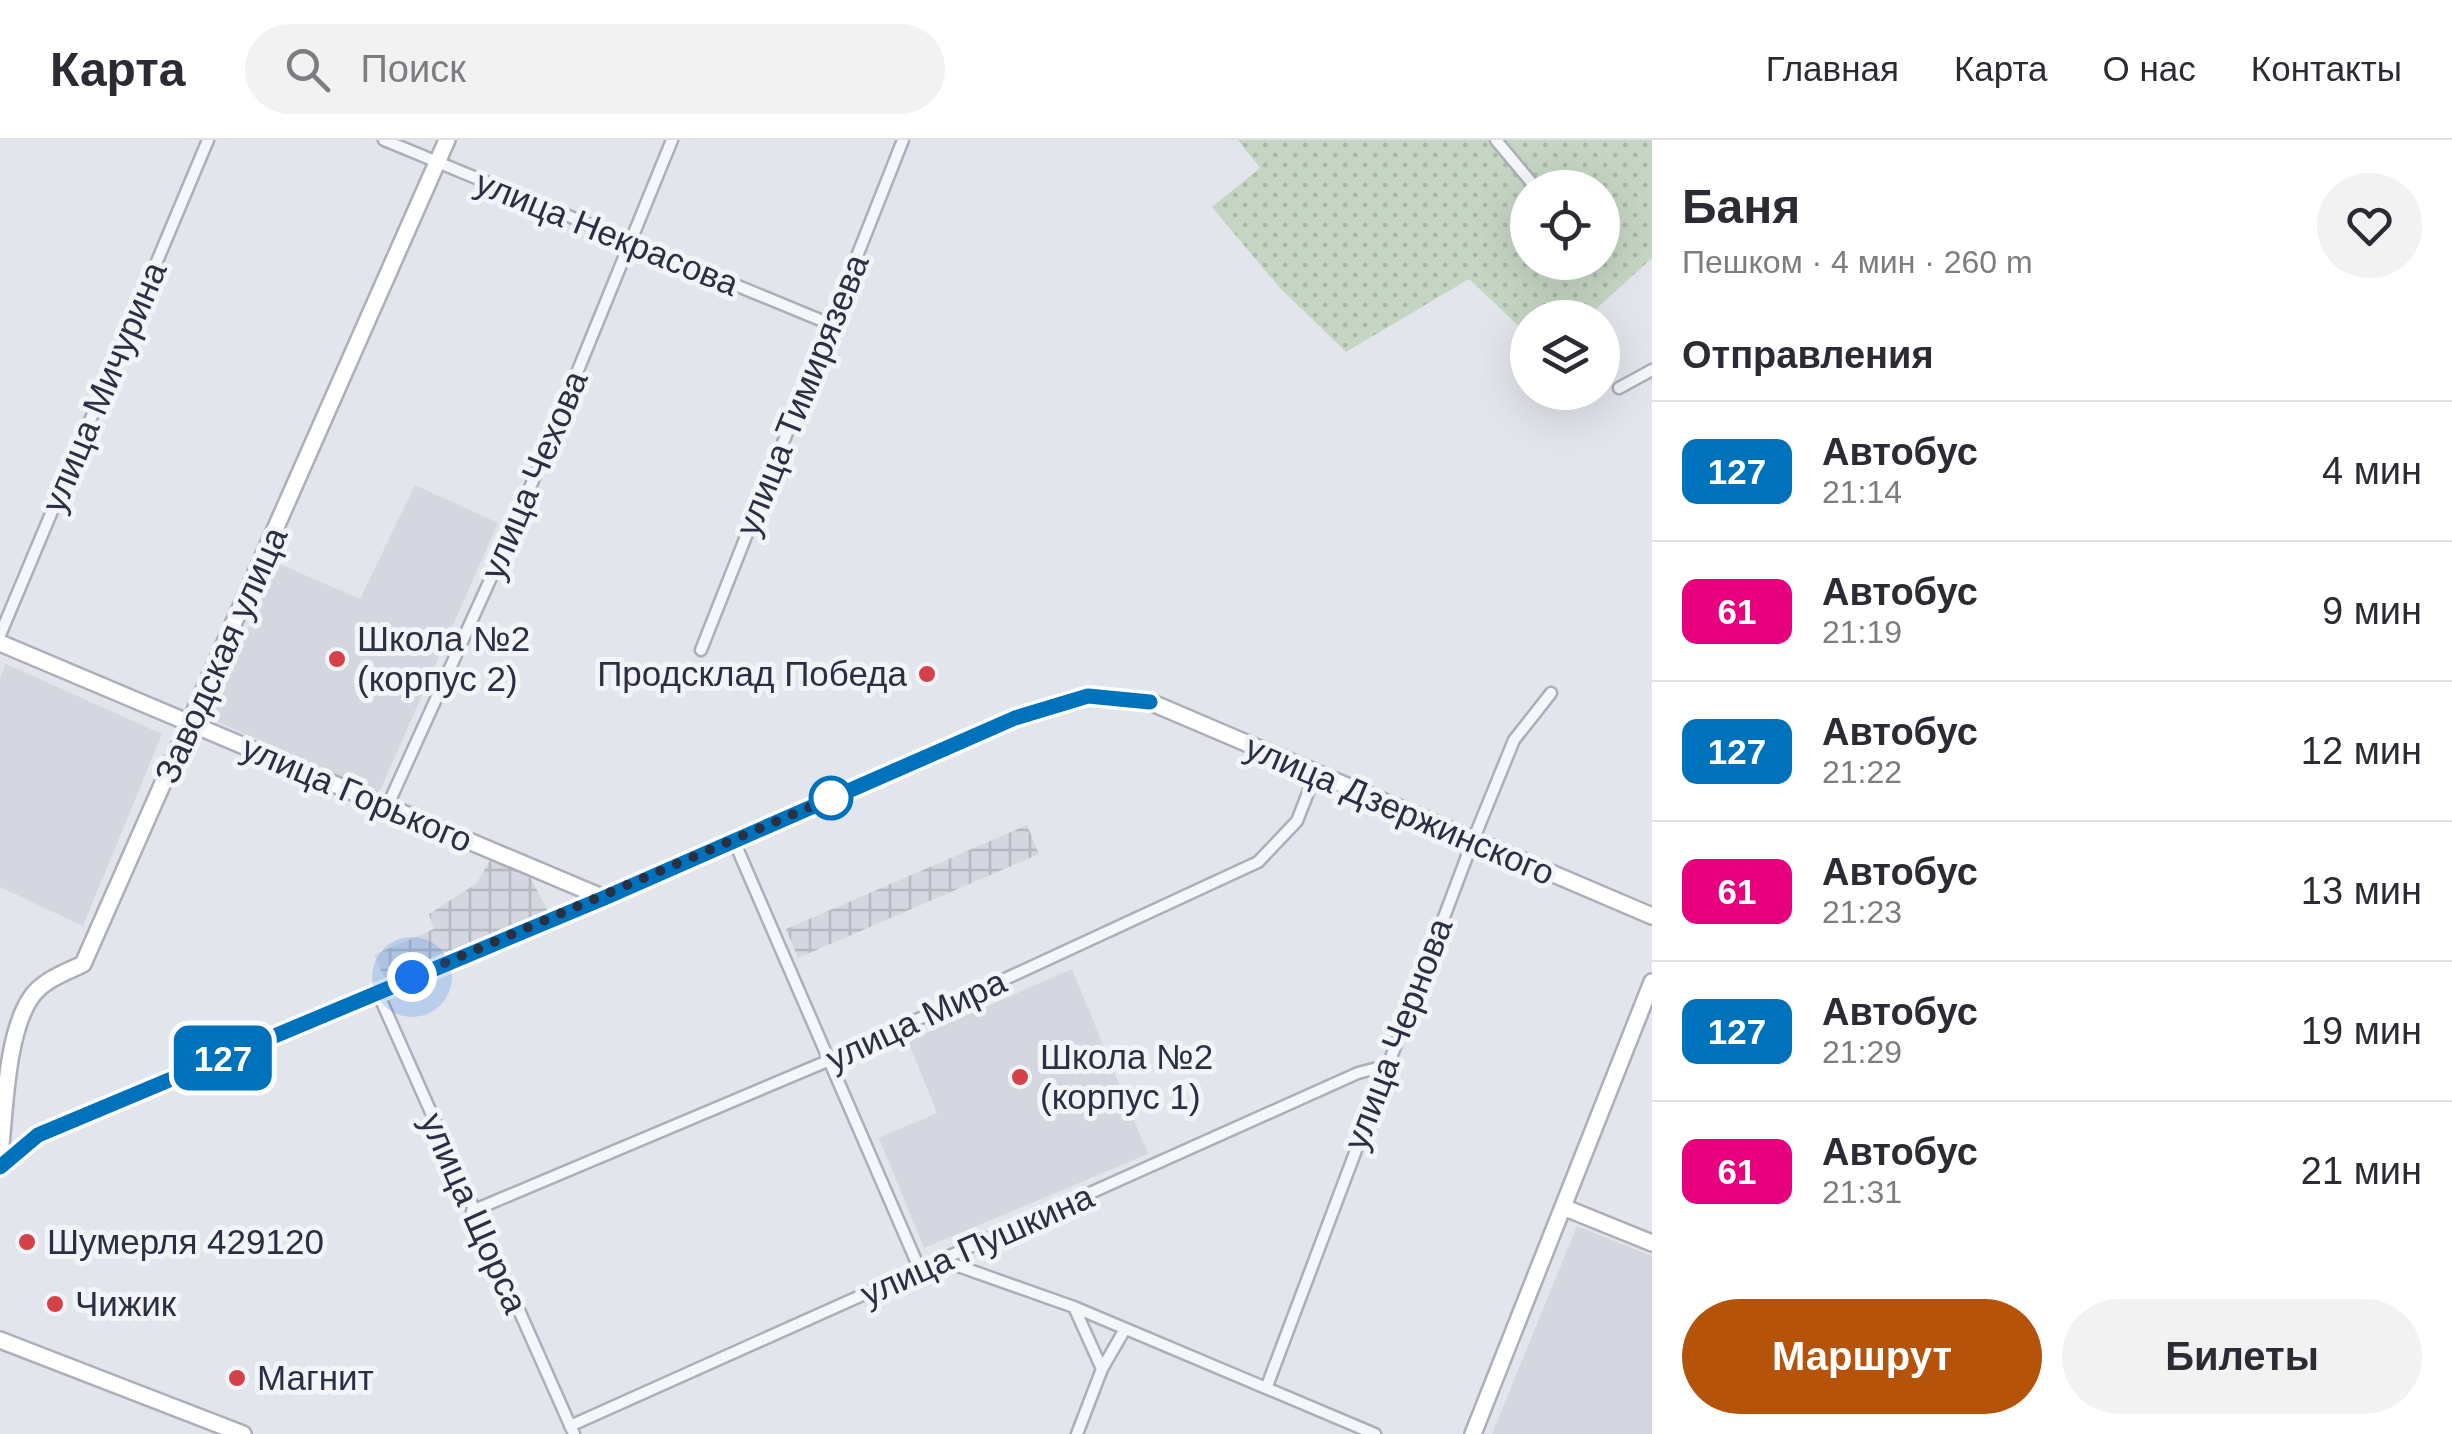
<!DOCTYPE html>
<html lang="ru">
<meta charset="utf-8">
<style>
:root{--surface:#fff;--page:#f2f2f3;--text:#2b2b33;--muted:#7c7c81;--line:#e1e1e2;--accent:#b45309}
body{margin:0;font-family:Arial,sans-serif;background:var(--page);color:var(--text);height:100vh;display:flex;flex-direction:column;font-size:38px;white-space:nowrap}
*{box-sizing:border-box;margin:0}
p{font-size:32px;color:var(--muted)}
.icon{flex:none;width:55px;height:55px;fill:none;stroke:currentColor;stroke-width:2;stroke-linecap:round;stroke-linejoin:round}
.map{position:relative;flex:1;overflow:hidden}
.sheet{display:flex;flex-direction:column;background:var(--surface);width:800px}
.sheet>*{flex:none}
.badge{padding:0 20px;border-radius:15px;font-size:35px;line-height:65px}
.fabs{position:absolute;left:1510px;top:30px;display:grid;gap:20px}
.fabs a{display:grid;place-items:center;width:110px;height:110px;border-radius:50%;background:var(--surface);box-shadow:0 10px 40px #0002;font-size:50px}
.you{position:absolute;width:50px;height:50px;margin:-25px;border:8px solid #fff;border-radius:50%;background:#1a73e8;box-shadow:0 0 0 15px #1a73e833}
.map>.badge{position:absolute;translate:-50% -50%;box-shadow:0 0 0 5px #fff}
h2{padding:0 30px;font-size:38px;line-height:90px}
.round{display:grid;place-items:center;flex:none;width:105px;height:105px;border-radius:52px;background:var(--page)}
.overview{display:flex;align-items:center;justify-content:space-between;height:170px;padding:0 30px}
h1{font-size:48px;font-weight:600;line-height:75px}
.action{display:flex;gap:20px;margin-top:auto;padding:20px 30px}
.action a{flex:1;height:115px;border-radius:60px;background:var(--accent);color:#fff;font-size:40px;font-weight:600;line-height:115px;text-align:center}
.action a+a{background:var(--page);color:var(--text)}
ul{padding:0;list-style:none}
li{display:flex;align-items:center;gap:30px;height:140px;padding:0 30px;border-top:2px solid var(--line)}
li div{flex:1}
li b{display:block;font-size:38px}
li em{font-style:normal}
li .badge{min-width:110px;font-weight:700;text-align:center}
header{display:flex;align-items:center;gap:60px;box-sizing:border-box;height:140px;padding:0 50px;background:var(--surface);border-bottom:2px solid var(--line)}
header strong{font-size:48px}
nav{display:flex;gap:55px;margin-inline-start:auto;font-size:35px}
.search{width:700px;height:90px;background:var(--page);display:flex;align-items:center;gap:25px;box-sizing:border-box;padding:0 35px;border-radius:55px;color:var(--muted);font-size:38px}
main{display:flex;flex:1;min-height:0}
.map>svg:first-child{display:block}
</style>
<header>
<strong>Карта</strong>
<div class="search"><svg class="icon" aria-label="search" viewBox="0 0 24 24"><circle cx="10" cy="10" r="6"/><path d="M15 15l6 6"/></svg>Поиск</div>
<nav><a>Главная</a><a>Карта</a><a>О нас</a><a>Контакты</a></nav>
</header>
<main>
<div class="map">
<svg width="1652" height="1294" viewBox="0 0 1652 1294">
<defs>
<pattern id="industrial-grid" width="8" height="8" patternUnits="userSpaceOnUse" patternTransform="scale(2.5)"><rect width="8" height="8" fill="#d4d7e0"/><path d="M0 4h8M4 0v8" fill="none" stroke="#b6b9c1"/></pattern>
<pattern id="park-dots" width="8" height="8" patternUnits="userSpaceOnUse" patternTransform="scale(2.5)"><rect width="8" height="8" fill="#c5d5c3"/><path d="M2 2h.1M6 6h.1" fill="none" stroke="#a9b7a9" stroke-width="1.8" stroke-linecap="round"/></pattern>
</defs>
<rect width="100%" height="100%" fill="#e2e5eb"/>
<path fill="#d4d7e0" d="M 415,345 L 498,383 L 379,653 L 209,578 L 277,423 L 360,459 Z
M 6,524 L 162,594 L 83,786 L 0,747 L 0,538 Z
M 1072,829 L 1148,1014 L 924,1108 L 879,998 L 937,973 L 908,901 Z
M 1577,1086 L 1652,1116 L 1652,1294 L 1492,1294 Z"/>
<path fill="url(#industrial-grid)" d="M 1027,685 L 1039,714 L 798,818 L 786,789 Z
M 492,717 L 529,735 L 549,773 L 385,839 L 374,815 L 434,789 L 429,774 L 476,744 Z"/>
<path fill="url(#park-dots)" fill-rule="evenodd" d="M 1238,0 L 1652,0 L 1652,118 L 1587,177 L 1528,178 L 1527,194 L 1469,139 L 1346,212 L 1279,147 L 1212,67 L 1260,28 ZM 1528,48 L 1602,48 L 1602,122 L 1528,122 Z"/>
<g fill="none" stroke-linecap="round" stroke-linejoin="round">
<g stroke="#aaafb9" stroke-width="15">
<path id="street" d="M 384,0 L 830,184
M 1496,0 L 1536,48
M 1619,248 L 1652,230
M 0,495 L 208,0
M 701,510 L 903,0
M 387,667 L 514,387 L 672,0
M 734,701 L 920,1130
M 377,851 L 574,1294
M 472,1071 L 830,920 L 1258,722 L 1297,681 L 1315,635
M 944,1121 L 1074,1167 L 1375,1294
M 1074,1167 L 1102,1229
M 1267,1246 L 1472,703 L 1514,600 L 1551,553
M 570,1286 L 1358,933 L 1385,926
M 1077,1294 L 1102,1229 L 1125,1189"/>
</g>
<g stroke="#aaafb9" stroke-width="20">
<path id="secondary" d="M 0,503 L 604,758
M 0,1015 C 5,971 6,896 30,859 C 41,841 64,833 83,824 L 447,0
M 0,1027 L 39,995 L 604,758 L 1015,578 L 1088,556 L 1150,562 L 1652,776
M 1563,1067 L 1652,1103
M 0,1200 L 243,1294
M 1473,1294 L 1652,842"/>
</g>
<use href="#street" stroke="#f5f6f9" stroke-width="10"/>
<use href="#secondary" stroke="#fff" stroke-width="15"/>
</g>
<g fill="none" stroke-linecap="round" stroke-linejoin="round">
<g stroke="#fff" stroke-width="22">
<path id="line" d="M 0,1027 L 38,995 L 604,758 L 1015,578 L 1088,556 L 1150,562"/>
</g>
<use href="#line" stroke="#0072bc" stroke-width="15"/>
<path stroke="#293044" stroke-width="10" stroke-dasharray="0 18" d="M 412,837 L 831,658"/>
</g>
<g fill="#d54148" stroke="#f2f4f8" stroke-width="4">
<circle cx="337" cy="519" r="10"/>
<circle cx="927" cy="534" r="10"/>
<circle cx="1020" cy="937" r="10"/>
<circle cx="27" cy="1102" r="10"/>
<circle cx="55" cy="1164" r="10"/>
<circle cx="237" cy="1238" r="10"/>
</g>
<circle fill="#fff" stroke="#0072bc" stroke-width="5" cx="831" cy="658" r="20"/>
<g text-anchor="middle" stroke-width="10" stroke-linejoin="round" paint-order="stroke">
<g font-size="35" fill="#293044" stroke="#f2f4f8">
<text transform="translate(607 93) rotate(22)" y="12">улица Некрасова</text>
<text transform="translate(104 247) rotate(-67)" y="12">улица Мичурина</text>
<text transform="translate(802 255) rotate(-68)" y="12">улица Тимирязева</text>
<text transform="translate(534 335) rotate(-67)" y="12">улица Чехова</text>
<text transform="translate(221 515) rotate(-66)" y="12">Заводская улица</text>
<text transform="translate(357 654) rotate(23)" y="12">улица Горького</text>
<text transform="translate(1400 670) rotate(23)" y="12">улица Дзержинского</text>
<text transform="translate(916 880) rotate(-25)" y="12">улица Мира</text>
<text transform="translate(1398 894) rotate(-69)" y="12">улица Чернова</text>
<text transform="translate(474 1073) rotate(66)" y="12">улица Щорса</text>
<text transform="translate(977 1105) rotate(-24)" y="12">улица Пушкина</text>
</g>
<g font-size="35" fill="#293044" stroke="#f2f4f8" text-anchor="start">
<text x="357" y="511">Школа №2<tspan x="357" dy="40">(корпус 2)</tspan></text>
<text x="907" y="546" text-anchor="end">Продсклад Победа</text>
<text x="1040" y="929">Школа №2<tspan x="1040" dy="40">(корпус 1)</tspan></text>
<text x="47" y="1114">Шумерля 429120</text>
<text x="75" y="1176">Чижик</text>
<text x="257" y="1250">Магнит</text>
</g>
</g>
</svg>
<div class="fabs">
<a><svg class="icon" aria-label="locate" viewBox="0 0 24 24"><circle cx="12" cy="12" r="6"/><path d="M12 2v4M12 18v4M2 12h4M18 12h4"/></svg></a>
<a><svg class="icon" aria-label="layers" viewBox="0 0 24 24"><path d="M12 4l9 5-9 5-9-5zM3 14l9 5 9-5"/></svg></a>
</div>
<div class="you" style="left:412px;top:837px"></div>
<b class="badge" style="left:223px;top:918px;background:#0072bc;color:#fff">127</b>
</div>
<section class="sheet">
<div class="overview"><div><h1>Баня</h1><p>Пешком · 4 мин · 260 m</p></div><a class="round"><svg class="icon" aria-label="heart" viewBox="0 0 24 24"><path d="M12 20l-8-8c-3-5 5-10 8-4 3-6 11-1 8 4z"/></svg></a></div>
<h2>Отправления</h2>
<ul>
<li><span class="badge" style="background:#0072bc;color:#fff">127</span><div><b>Автобус</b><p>21:14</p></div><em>4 мин</em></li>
<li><span class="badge" style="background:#e6007e;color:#fff">61</span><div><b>Автобус</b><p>21:19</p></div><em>9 мин</em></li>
<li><span class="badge" style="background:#0072bc;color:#fff">127</span><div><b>Автобус</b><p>21:22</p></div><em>12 мин</em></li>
<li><span class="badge" style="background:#e6007e;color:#fff">61</span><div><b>Автобус</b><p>21:23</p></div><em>13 мин</em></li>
<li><span class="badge" style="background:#0072bc;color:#fff">127</span><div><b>Автобус</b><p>21:29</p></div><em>19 мин</em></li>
<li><span class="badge" style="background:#e6007e;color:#fff">61</span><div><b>Автобус</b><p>21:31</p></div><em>21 мин</em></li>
</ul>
<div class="action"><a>Маршрут</a><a>Билеты</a></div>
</section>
</main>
